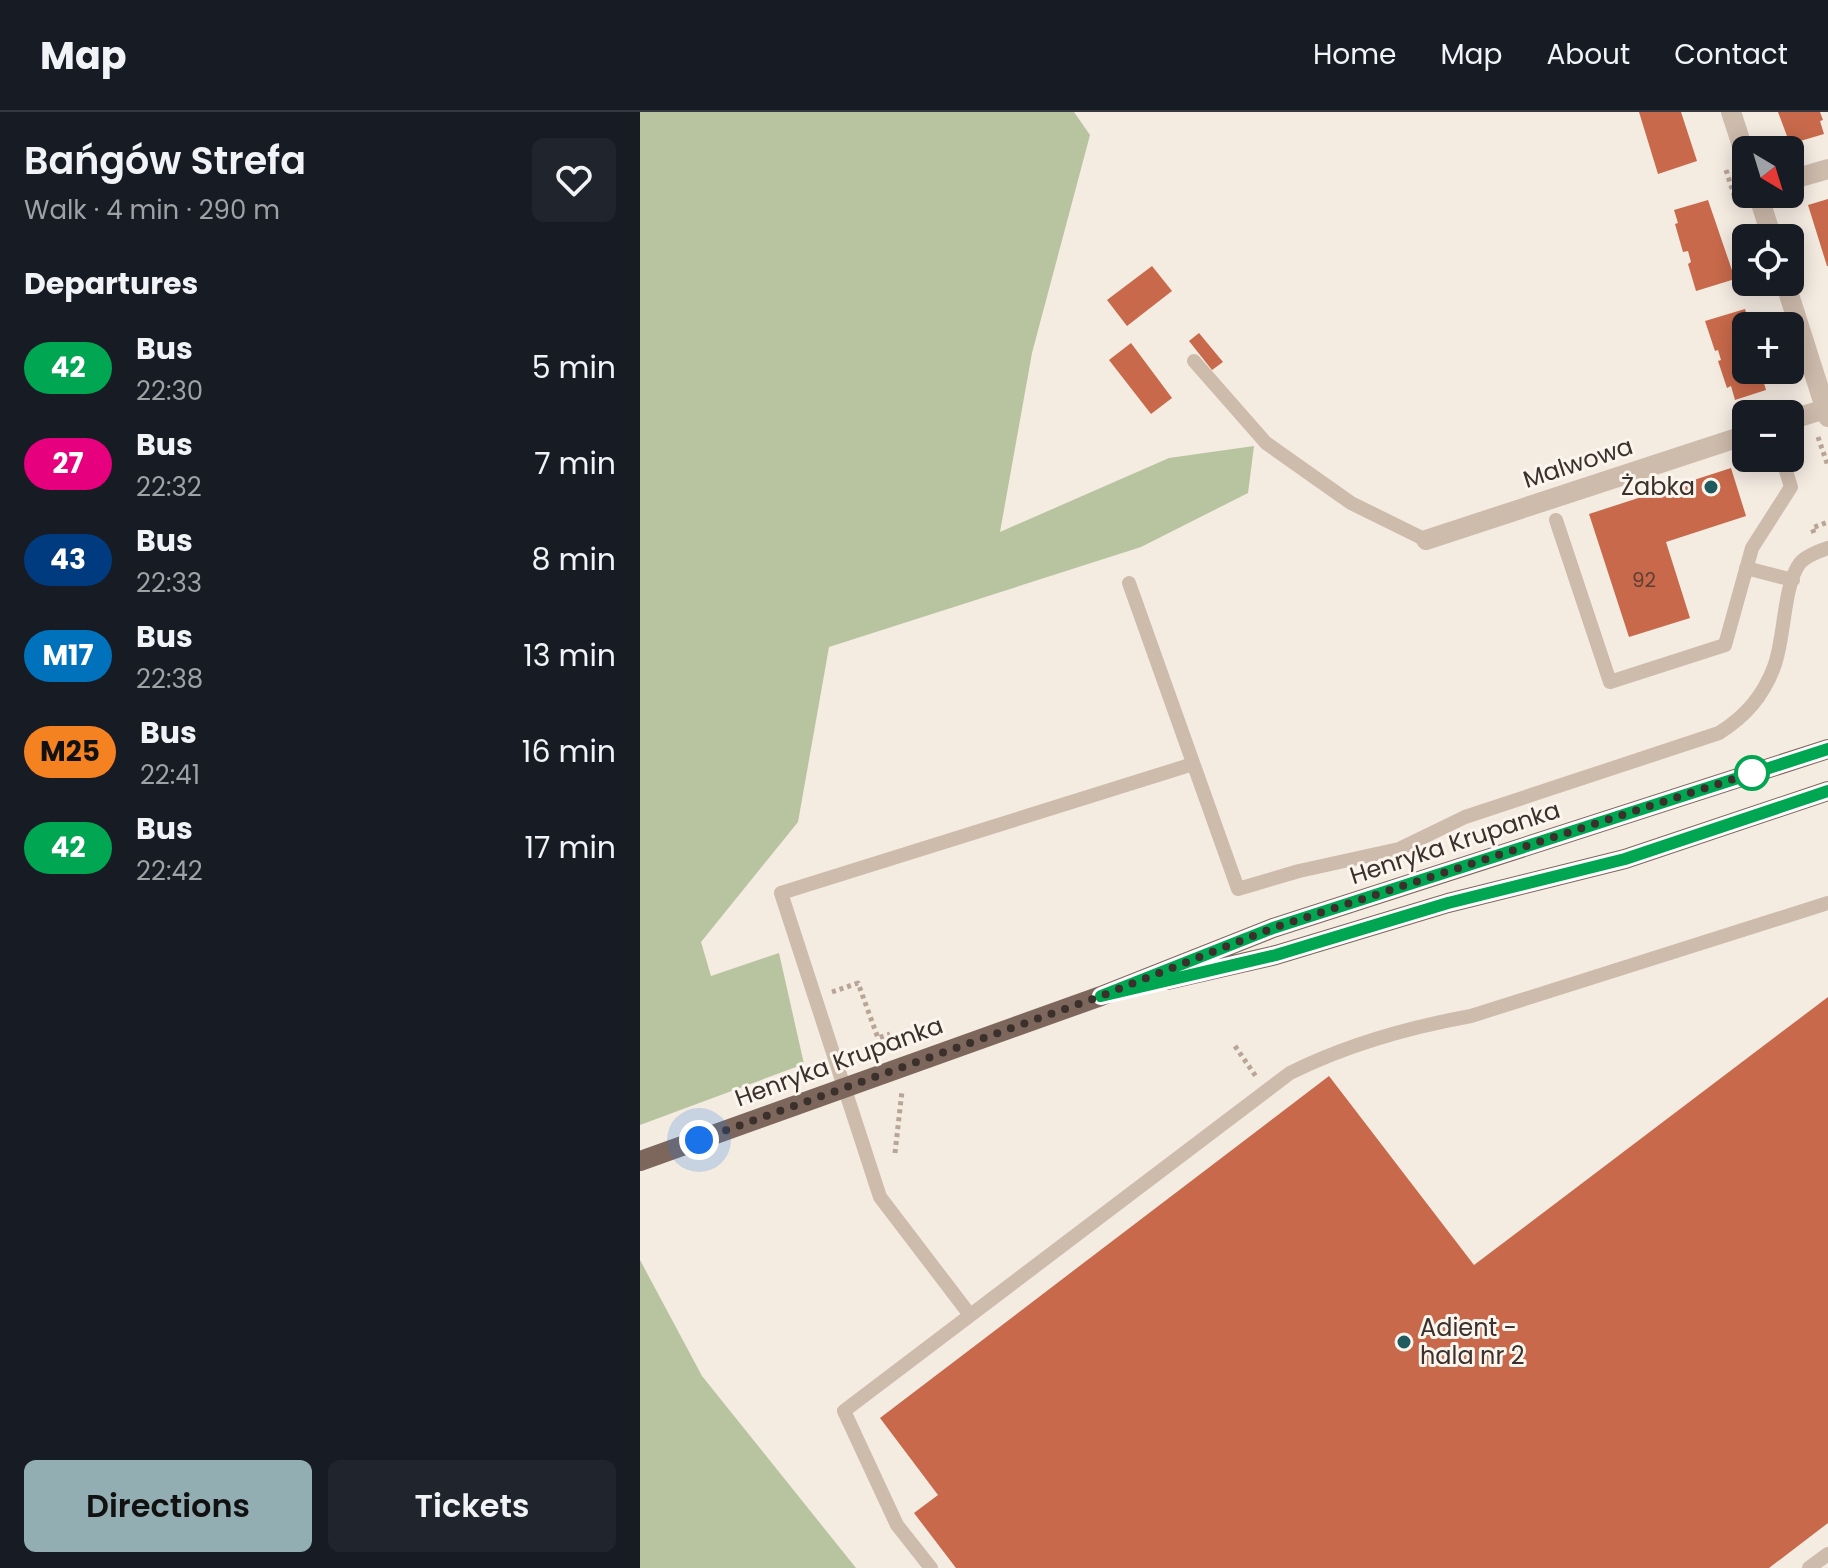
<!DOCTYPE html>
<meta charset="utf-8">
<style>
:root{--surface:#171b24;--page:#20242c;--text:#f1f3f6;--muted:#9ea1a6;--line:#363941;--accent:#92aeb2}
body{margin:0;font-family:Poppins,sans-serif;background:var(--page);color:var(--text);height:100vh;display:flex;flex-direction:column;font-size:30px;white-space:nowrap}
*{box-sizing:border-box;margin:0}
p{font-size:26px;color:var(--muted)}
.icon{flex:none;width:44px;height:44px;fill:none;stroke:currentColor;stroke-width:2;stroke-linecap:round;stroke-linejoin:round}
.map{position:relative;flex:1;overflow:hidden}
.panel{display:flex;flex-direction:column;background:var(--surface);width:640px}
.panel>*{flex:none}
.badge{padding:0 16px;border-radius:26px;font-size:28px;line-height:52px}
.needle{width:52px;rotate:142deg}
.fabs{position:absolute;left:1092px;top:24px;display:grid;gap:16px}
.fabs a{display:grid;place-items:center;width:72px;height:72px;border-radius:12px;background:var(--surface);box-shadow:0 4px 20px #0003;font-size:40px}
.you{position:absolute;width:40px;height:40px;margin:-20px;border:6px solid #fff;border-radius:50%;background:#1a73e8;box-shadow:0 0 0 12px #1a73e833}
.map>.badge{position:absolute;translate:-50% -50%;box-shadow:0 0 0 4px #fff}
h2{padding:0 24px;font-size:30px;line-height:72px}
.round{display:grid;place-items:center;flex:none;width:84px;height:84px;border-radius:12px;background:var(--page)}
.overview{display:flex;align-items:center;justify-content:space-between;height:136px;padding:0 24px}
h1{font-size:38px;font-weight:600;line-height:60px}
.button{display:flex;gap:16px;margin-top:auto;padding:16px 24px}
.button a{flex:1;height:92px;border-radius:12px;background:var(--accent);color:#111;font-size:32px;font-weight:600;line-height:92px;text-align:center}
.button a+a{background:var(--page);color:var(--text)}
ul{padding:0;list-style:none}
li{display:flex;align-items:center;gap:24px;height:96px;padding:0 24px}
li div{flex:1}
li b{display:block;font-size:30px}
li em{font-style:normal}
li .badge{min-width:88px;font-weight:700;text-align:center}
header{display:flex;align-items:center;gap:48px;box-sizing:border-box;height:112px;padding:0 40px;background:var(--surface);border-bottom:2px solid var(--line)}
header strong{font-size:38px}
nav{display:flex;gap:44px;margin-inline-start:auto;font-size:28px}
main{display:flex;flex:1;min-height:0}
.map>svg:first-child{display:block}
</style>
<header>
<strong>Map</strong>
<nav><a>Home</a><a>Map</a><a>About</a><a>Contact</a></nav>
</header>
<main>
<section class="panel">
<div class="overview"><div><h1>Bańgów Strefa</h1><p>Walk · 4 min · 290 m</p></div><a class="round"><svg class="icon" aria-label="heart" viewBox="0 0 24 24"><path d="M12 20l-8-8c-3-5 5-10 8-4 3-6 11-1 8 4z"/></svg></a></div>
<h2>Departures</h2>
<ul>
<li><span class="badge" style="background:#00a651;color:#fff">42</span><div><b>Bus</b><p>22:30</p></div><em>5 min</em></li>
<li><span class="badge" style="background:#e6007e;color:#fff">27</span><div><b>Bus</b><p>22:32</p></div><em>7 min</em></li>
<li><span class="badge" style="background:#003b80;color:#fff">43</span><div><b>Bus</b><p>22:33</p></div><em>8 min</em></li>
<li><span class="badge" style="background:#0072bc;color:#fff">M17</span><div><b>Bus</b><p>22:38</p></div><em>13 min</em></li>
<li><span class="badge" style="background:#f58220;color:#111">M25</span><div><b>Bus</b><p>22:41</p></div><em>16 min</em></li>
<li><span class="badge" style="background:#00a651;color:#fff">42</span><div><b>Bus</b><p>22:42</p></div><em>17 min</em></li>
</ul>
<div class="button"><a>Directions</a><a>Tickets</a></div>
</section>
<div class="map">
<svg width="1188" height="1456" viewBox="0 0 1188 1456">
<rect width="100%" height="100%" fill="#f4ebe1"/>
<path fill="#b8c4a0" d="M 0,0 L 434,0 L 450,23 L 392,241 L 360,420 L 529,346 L 614,334 L 608,381 L 501,435 L 189,535 L 158,710 L 61,830 L 71,864 L 139,841 L 164,952 L 0,1013 Z
M 0,1148 L 62,1264 L 216,1456 L 0,1456 Z"/>
<path fill="#c8694b" d="M 999,0 L 1041,0 L 1057,49 L 1018,62 Z
M 1138,0 L 1180,0 L 1183,8 L 1180,9 L 1184,22 L 1150,32 Z
M 1188,87 L 1188,154 L 1187,154 L 1168,93 Z
M 1068,88 L 1095,167 L 1056,179 L 1048,152 L 1051,150 L 1048,139 L 1043,140 L 1035,112 L 1038,111 L 1034,98 Z
M 512,154 L 532,179 L 487,214 L 467,188 Z
M 1105,197 L 1110,214 L 1106,214 L 1106,258 L 1123,258 L 1125,263 L 1122,264 L 1126,278 L 1095,288 L 1091,274 L 1087,276 L 1078,249 L 1081,248 L 1078,238 L 1075,239 L 1065,209 Z
M 559,221 L 583,250 L 572,258 L 549,229 Z
M 491,231 L 532,286 L 511,302 L 469,248 Z
M 1091,356 L 1106,404 L 1026,430 L 1050,506 L 989,525 L 949,402 Z
M 1188,885 L 1188,1411 L 1129,1456 L 316,1456 L 274,1401 L 298,1383 L 240,1306 L 689,964 L 834,1153 Z"/>
<g fill="none" stroke-linecap="round" stroke-linejoin="round">
<path stroke="#b9a596" stroke-width="5" stroke-dasharray="4 4" stroke-linecap="butt" d="M 1086,58 L 1094,83
M 1152,133 L 1158,154
M 1178,325 L 1188,354
M 1174,421 L 1172,416 L 1188,410
M 192,880 L 218,871 L 238,926 L 250,922
M 595,934 L 617,966
M 255,1041 L 262,979"/>
<path stroke="#cdbbac" stroke-width="14" d="M 554,249 L 626,331 L 711,391 L 786,428
M 916,408 L 970,570 L 1085,533 L 1112,436 L 1151,375 L 1142,346
M 1106,456 L 1153,468
M 489,471 L 598,777 L 659,759 L 759,737 L 825,705 L 1079,621 C 1106,604 1123,584 1134,555 C 1145,527 1143,473 1160,451 C 1166,444 1179,439 1188,436
M 330,1203 L 240,1085 L 141,781 L 553,652
M 291,1456 L 257,1413 L 204,1299 L 650,961 C 706,933 770,915 831,904 L 1188,791
M 1169,1456 L 1188,1442"/>
<path stroke="#cdbbac" stroke-width="20" d="M 1091,0 L 1106,46
M 1150,68 L 1188,57
M 1118,82 L 1132,126
M 1145,170 L 1188,305
M 1150,308 L 1188,296
M 786,428 L 1106,323"/>
<path stroke="#7d675c" stroke-width="20" d="M 527,868 L 636,843 L 808,791 L 985,747 L 1188,679
M 0,1049 L 461,884 L 633,816 L 1188,637"/>
</g>
<g fill="none" stroke-linecap="round" stroke-linejoin="round">
<g stroke="#fff" stroke-width="18">
<path id="line" d="M 1188,637 L 633,816 L 461,884 L 636,843 L 808,791 L 985,747 L 1188,679"/>
</g>
<use href="#line" stroke="#00a651" stroke-width="12"/>
<path stroke="#3b302b" stroke-width="8" stroke-dasharray="0 14.4" d="M 59,1028 L 461,884 L 633,816 L 1112,661"/>
</g>
<g fill="#1f5a5e" stroke="#fbf5ee" stroke-width="3">
<circle cx="1071" cy="375" r="8"/>
<circle cx="764" cy="1230" r="8"/>
</g>
<circle fill="#fff" stroke="#00a651" stroke-width="4" cx="1112" cy="661" r="16"/>
<g text-anchor="middle" stroke-width="6" stroke-linejoin="round" paint-order="stroke">
<g font-size="20" fill="#5e3e33">
<text x="1004" y="475">92</text>
</g>
<g font-size="24" fill="#3b302b" stroke="#fbf5ee">
<text transform="translate(938 351) rotate(-18)" y="8">Malwowa</text>
<text transform="translate(815 731) rotate(-18)" y="8">Henryka Krupanka</text>
<text transform="translate(199 950) rotate(-20)" y="8">Henryka Krupanka</text>
</g>
<g font-size="24" fill="#3b302b" stroke="#fbf5ee" text-anchor="end">
<text x="1055" y="383">Żabka</text>
<text x="780" y="1224" text-anchor="start">Adient -<tspan x="780" dy="28">hala nr 2</tspan></text>
</g>
</g>
</svg>
<div class="fabs">
<a><svg class="needle" viewBox="-14 -14 28 28"><path d="M0-13l5 13h-10z" fill="#e53935"/><path d="M0 13l5-13h-10z" fill="#9ea1a6"/></svg></a>
<a><svg class="icon" aria-label="locate" viewBox="0 0 24 24"><circle cx="12" cy="12" r="6"/><path d="M12 2v4M12 18v4M2 12h4M18 12h4"/></svg></a>
<a>+</a>
<a>−</a>
</div>
<div class="you" style="left:59px;top:1028px"></div>
</div>
</main>
